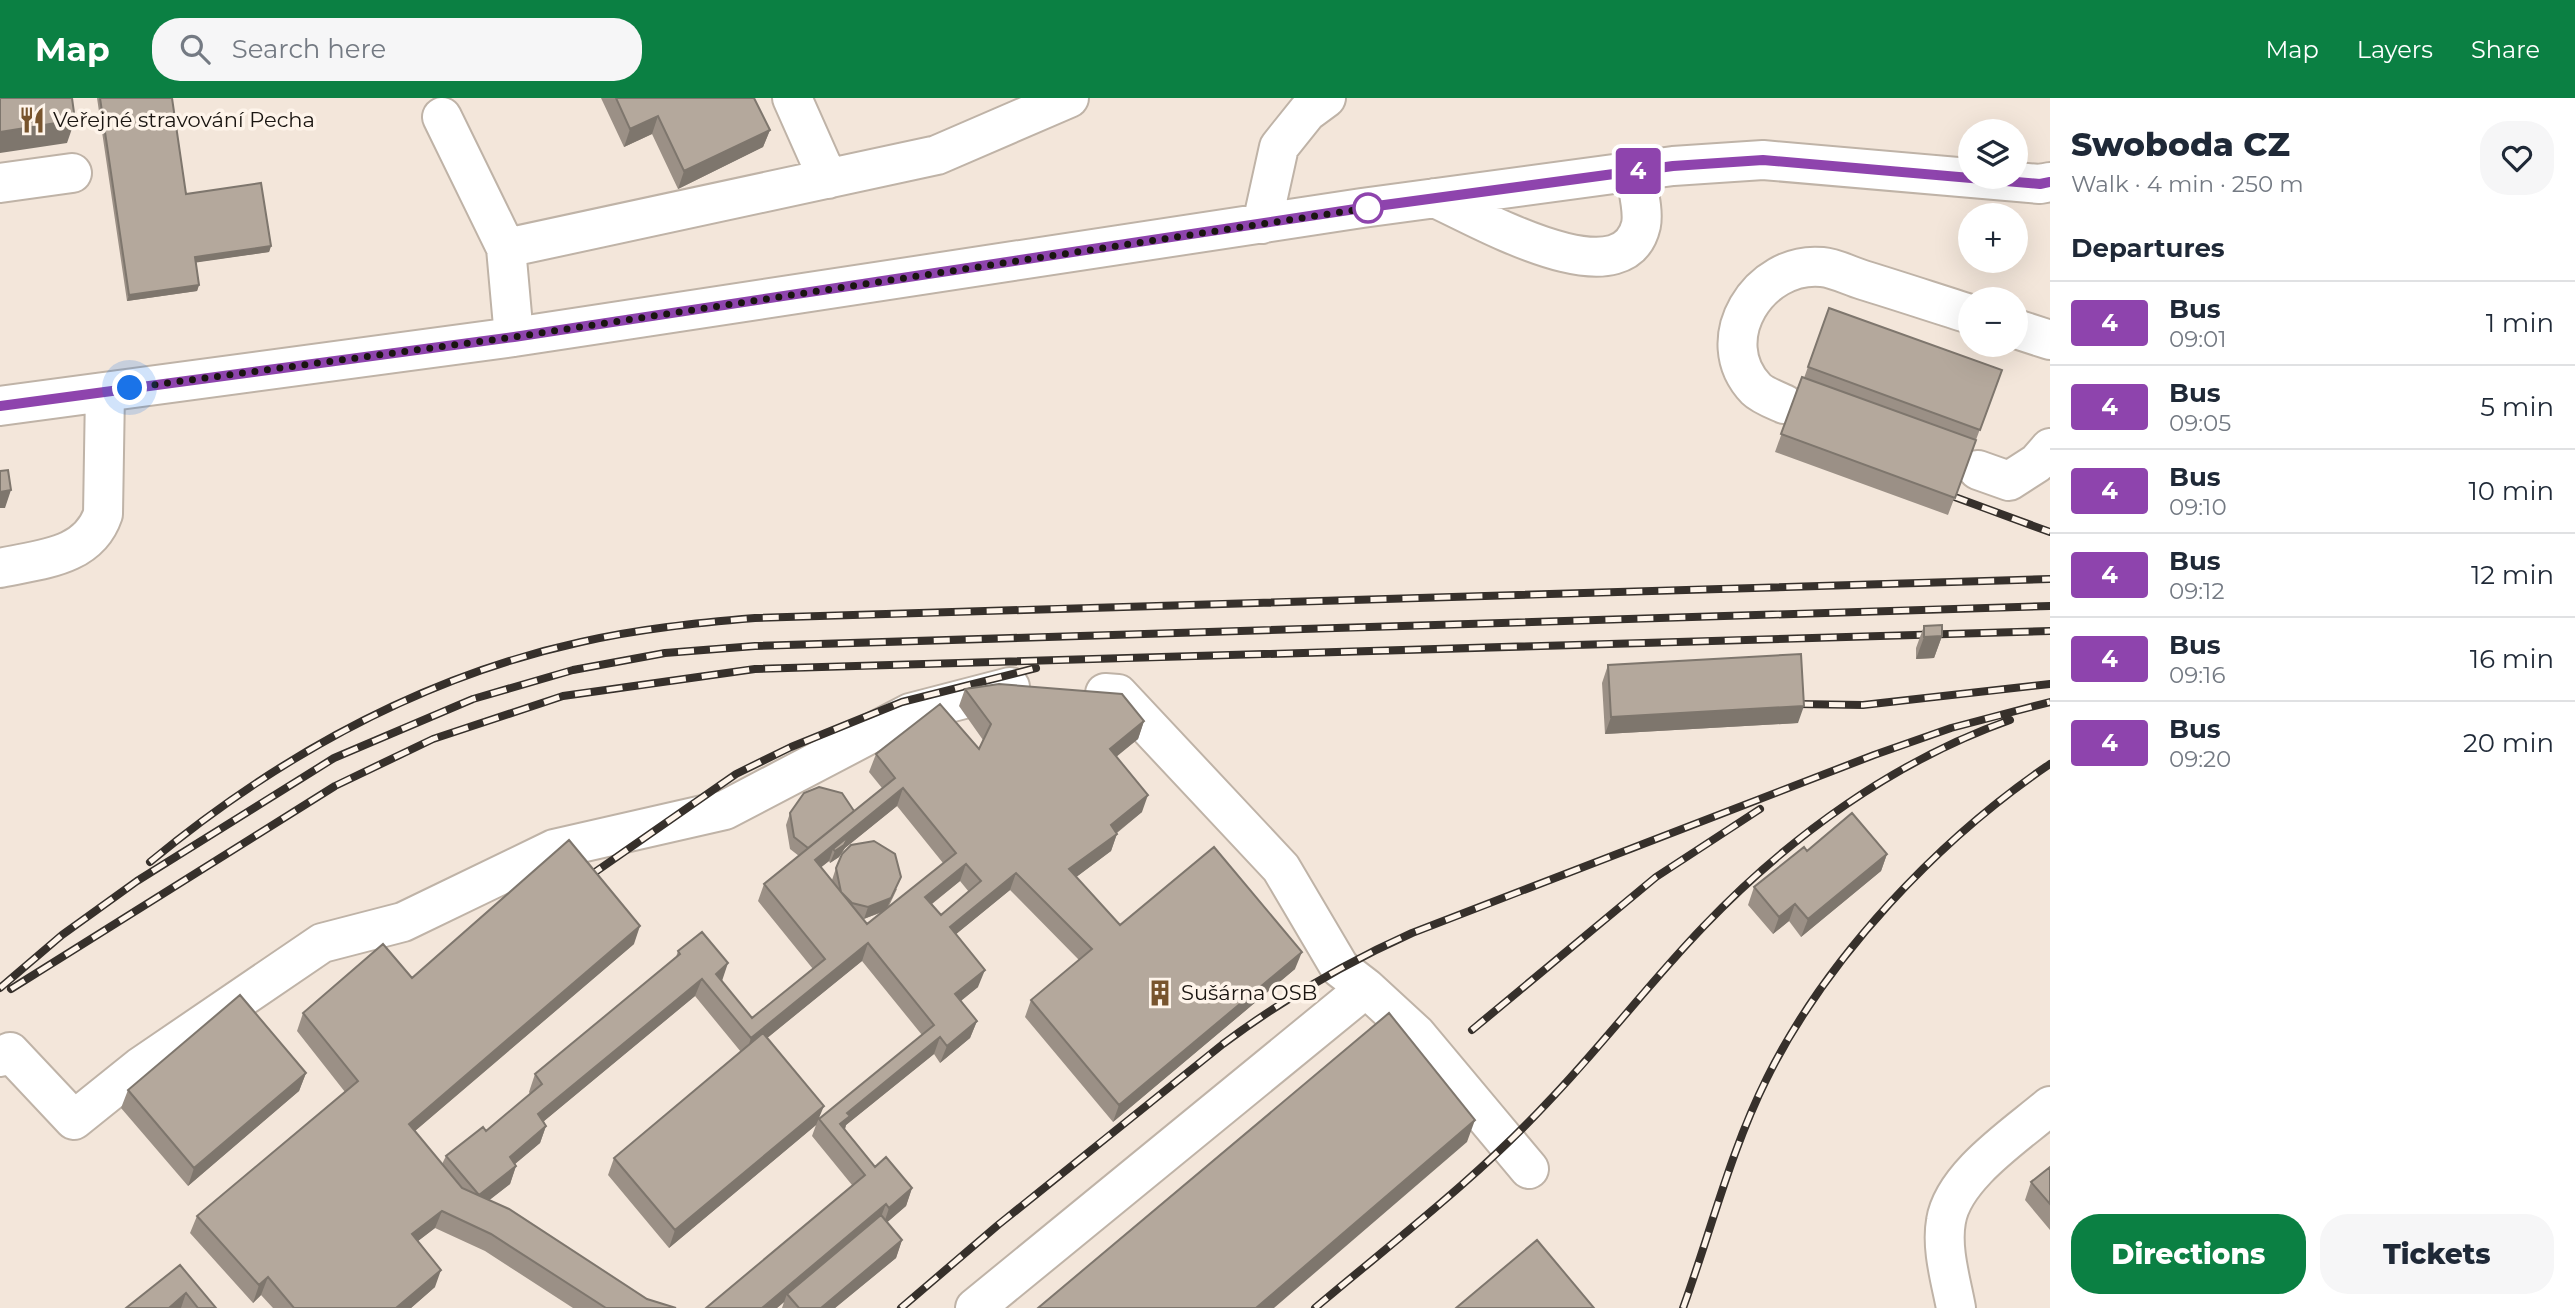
<!DOCTYPE html>
<meta charset="utf-8">
<style>
:root{--surface:#fff;--page:#f6f6f7;--text:#1f2937;--muted:#747a83;--line:#e0e1e3;--accent:#0b8043}
body{margin:0;font-family:Montserrat,sans-serif;background:var(--page);color:var(--text);height:100vh;display:flex;flex-direction:column;font-size:26px;white-space:nowrap}
*{box-sizing:border-box;margin:0}
p{font-size:23px;color:var(--muted)}
.icon{flex:none;width:38px;height:38px;fill:none;stroke:currentColor;stroke-width:2;stroke-linecap:round;stroke-linejoin:round}
.map{position:relative;flex:1;overflow:hidden}
.drawer{display:flex;flex-direction:column;background:var(--surface);width:525px}
.drawer>*{flex:none}
.badge{padding:0 14px;border-radius:5px;font-size:24px;line-height:46px}
.fabs{position:absolute;left:1958px;top:21px;display:grid;gap:14px}
.fabs a{display:grid;place-items:center;width:70px;height:70px;border-radius:50%;background:var(--surface);box-shadow:0 7px 28px #0002;font-size:35px}
.you{position:absolute;width:35px;height:35px;margin:-18px;border:5px solid #fff;border-radius:50%;background:#1a73e8;box-shadow:0 0 0 10px #1a73e833}
.map>.badge{position:absolute;translate:-50% -50%;box-shadow:0 0 0 4px #fff}
h2{padding:0 21px;font-size:26px;line-height:63px}
.round{display:grid;place-items:center;flex:none;width:74px;height:74px;border-radius:28px;background:var(--page)}
.overview{display:flex;align-items:center;justify-content:space-between;height:119px;padding:0 21px}
h1{font-size:33px;font-weight:800;line-height:52px}
.action{display:flex;gap:14px;margin-top:auto;padding:14px 21px}
.action a{flex:1;height:80px;border-radius:28px;background:var(--accent);color:#fff;font-size:28px;font-weight:800;line-height:80px;text-align:center}
.action a+a{background:var(--page);color:var(--text)}
ul{padding:0;list-style:none}
li{display:flex;align-items:center;gap:21px;height:84px;padding:0 21px;border-top:2px solid var(--line)}
li div{flex:1}
li b{display:block;font-size:26px}
li em{font-style:normal}
li .badge{min-width:77px;font-weight:700;text-align:center}
header{display:flex;align-items:center;gap:42px;box-sizing:border-box;height:98px;padding:0 35px;background:var(--accent);color:#fff}
header strong{font-size:33px}
nav{display:flex;gap:38px;margin-inline-start:auto;font-size:24px}
.search{width:490px;height:63px;background:var(--page);display:flex;align-items:center;gap:18px;box-sizing:border-box;padding:0 24px;border-radius:28px;color:var(--muted);font-size:26px}
main{display:flex;flex:1;min-height:0}
.map>svg:first-child{display:block}
</style>
<header>
<strong>Map</strong>
<div class="search"><svg class="icon" aria-label="search" viewBox="0 0 24 24"><circle cx="10" cy="10" r="6"/><path d="M15 15l6 6"/></svg>Search here</div>
<nav><a>Map</a><a>Layers</a><a>Share</a></nav>
</header>
<main>
<div class="map">
<svg width="2050" height="1210" viewBox="0 0 2050 1210">
<rect width="100%" height="100%" fill="#f3e6da"/>
<g fill="none" stroke-linecap="round" stroke-linejoin="round">
<g stroke="#bfb3a7" stroke-width="42">
<path id="minor" d="M 792,0 L 828,81
M 442,19 L 506,150
M 0,85 L 72,75
M 1435,100 C 1474,117 1623,205 1641,127 C 1644,111 1637,89 1635,73
M 1262,126 L 1279,49 L 1307,14 L 1326,0
M 2016,231 L 2050,242
M 514,239 L 506,150 L 937,57 L 1069,0
M 1784,306 C 1775,302 1762,297 1756,291 C 1709,242 1759,163 1822,169 C 1835,170 1850,178 1863,182 C 1899,193 1935,205 1970,216
M 0,308 L 514,239 L 1362,110 L 1673,68 L 1763,62 L 2040,86 L 2050,84
M 1978,372 L 2009,383 L 2037,365 L 2050,350
M 0,470 C 40,461 88,460 103,416 L 105,294
M 1105,595 L 1118,596 L 1281,770 L 1340,870 L 1366,890
M 0,959 L 10,954 L 74,1022 L 140,969 L 322,845 L 403,824 L 554,751 L 725,712 L 910,615 L 1010,589
M 975,1210 L 1366,890 L 1416,936 L 1529,1071
M 1956,1210 C 1951,1183 1941,1151 1946,1123 C 1953,1078 2016,1037 2050,1008"/>
</g>
<use href="#minor" stroke="#fff" stroke-width="38"/>
<g stroke="#36302b" stroke-width="8">
<path id="rail" d="M 1952,398 L 2050,434
M 1797,606 L 1863,607 L 2050,586
M 150,764 C 276,660 421,579 581,544 C 638,531 696,525 755,520 L 2050,481
M 588,779 L 736,676 L 791,649 L 902,604 L 1036,570
M 0,890 L 62,837 L 137,783 L 334,660 L 473,601 L 573,572 L 665,555 L 755,548 L 2050,508
M 11,891 L 335,688 L 433,641 L 563,598 L 755,571 L 2050,533
M 1472,932 L 1656,779 L 1760,711
M 901,1210 L 998,1127 L 1223,946 C 1282,902 1345,865 1412,835 L 1874,657 L 1951,630 L 2050,604
M 1315,1210 C 1393,1144 1476,1081 1546,1006 C 1601,949 1649,885 1704,828 C 1789,739 1894,663 2010,622
M 1683,1210 C 1711,1133 1730,1054 1767,980 C 1827,859 1939,741 2050,666"/>
</g>
<use href="#rail" stroke="#fef4ea" stroke-width="5" stroke-dasharray="16" stroke-linecap="butt"/>
</g>
<path fill="#9b9086" fill-rule="evenodd" d="M 97,0 L 172,0 L 186,96 L 271,148 L 269,154 L 196,164 L 199,187 L 197,193 L 127,203 Z
M 601,0 L 754,0 L 770,32 L 763,49 L 678,91 L 652,36 L 624,49 Z
M 1829,210 L 2002,272 L 1948,417 L 1775,354 L 1802,279 L 1804,280 Z
M 1924,528 L 1942,538 L 1934,560 L 1916,561 L 1916,550 Z
M 1608,567 L 1798,625 L 1605,636 L 1602,585 Z
M 965,591 L 1144,623 L 1138,641 L 1116,658 L 1142,714 L 1117,735 L 1111,753 L 1076,779 L 1120,827 L 1295,871 L 1113,1024 L 1025,919 L 1031,902 L 1079,862 L 1010,792 L 956,836 L 978,889 L 961,903 L 977,923 L 970,940 L 940,965 L 934,956 L 846,1027 L 845,1032 L 875,1069 L 912,1090 L 906,1108 L 887,1124 L 902,1142 L 896,1160 L 835,1210 L 782,1210 L 784,1204 L 777,1210 L 852,1087 L 812,1038 L 816,1027 L 669,1150 L 608,1077 L 614,1060 L 741,954 L 695,898 L 544,1023 L 546,1028 L 540,1045 L 515,1066 L 516,1068 L 510,1086 L 489,1102 L 647,1201 L 676,1210 L 573,1210 L 485,1153 L 435,1130 L 418,1143 L 435,1189 L 411,1210 L 273,1210 L 261,1197 L 253,1205 L 190,1135 L 197,1118 L 345,994 L 297,933 L 303,915 L 412,880 L 634,846 L 415,1033 L 442,1066 L 446,1058 L 486,1033 L 530,996 L 529,994 L 535,976 L 676,859 L 678,853 L 722,883 L 752,920 L 813,871 L 758,803 L 764,786 L 799,758 L 790,751 L 786,727 L 790,715 L 854,713 L 882,690 L 869,674 L 876,656 L 979,651 L 983,642 L 959,608 ZM 897,708 L 943,765 L 888,810 L 897,791 L 836,770 L 832,782 L 821,769 L 829,763 L 830,765 L 839,759 L 845,750 ZM 960,783 L 969,794 L 941,817 L 932,806 ZM 883,814 L 867,826 L 863,821 ZM 862,863 L 922,937 L 820,1020 L 767,940 Z
M 1807,753 L 1887,756 L 1881,773 L 1801,839 L 1789,823 L 1773,836 L 1748,807 L 1754,789 Z
M 306,975 L 299,993 L 188,1088 L 121,1010 L 128,992 Z
M 2050,1069 L 2050,1132 L 2025,1102 L 2031,1084 Z
M 180,1167 L 216,1210 L 126,1210 Z"/>
<path fill="#7e766d" d="M 658,18 L 652,36 L 624,49 L 630,31 Z
M 75,22 L 67,45 L 0,55 L 0,34 Z
M 770,32 L 763,49 L 678,91 L 684,73 Z
M 271,148 L 269,154 L 193,165 L 195,159 Z
M 199,187 L 197,193 L 127,203 L 129,197 Z
M 11,392 L 5,410 L 0,410 L 0,394 Z
M 1942,538 L 1934,560 L 1916,561 L 1924,539 Z
M 1804,608 L 1798,625 L 1605,636 L 1611,619 Z
M 1144,623 L 1138,641 L 1104,669 L 1110,651 Z
M 903,690 L 897,708 L 845,750 L 839,759 L 830,765 L 835,753 L 833,751 L 829,763 L 809,779 L 815,762 Z
M 1148,697 L 1142,714 L 1105,744 L 1111,727 Z
M 1117,736 L 1111,753 L 1063,789 L 1069,771 Z
M 1887,756 L 1881,773 L 1801,839 L 1808,821 Z
M 966,766 L 960,783 L 919,816 L 925,799 Z
M 1016,775 L 1010,792 L 944,846 L 950,829 Z
M 901,779 L 886,812 L 864,821 L 868,809 Z
M 1795,806 L 1789,823 L 1773,836 L 1779,819 Z
M 640,828 L 634,846 L 402,1044 L 409,1026 Z
M 868,845 L 862,863 L 745,958 L 751,940 Z
M 1302,854 L 1295,871 L 1113,1024 L 1119,1007 Z
M 728,865 L 722,883 L 710,893 L 716,876 Z
M 985,872 L 978,889 L 948,913 L 955,896 Z
M 702,881 L 695,898 L 532,1033 L 538,1016 Z
M 977,923 L 970,940 L 940,965 L 947,948 Z
M 940,939 L 934,956 L 846,1027 L 843,1036 L 840,1026 L 847,1015 Z
M 306,975 L 299,993 L 188,1088 L 194,1070 Z
M 824,1008 L 816,1027 L 669,1150 L 675,1132 Z
M 1475,1022 L 1467,1044 L 1274,1210 L 1256,1210 Z
M 546,1028 L 540,1045 L 503,1076 L 510,1059 Z
M 516,1068 L 510,1086 L 473,1115 L 479,1097 Z
M 912,1090 L 906,1108 L 883,1128 L 889,1110 Z
M 886,1106 L 879,1124 L 787,1196 L 784,1204 L 777,1210 L 762,1210 Z
M 442,1113 L 435,1130 L 405,1153 L 412,1136 Z
M 902,1142 L 896,1160 L 835,1210 L 821,1210 Z
M 441,1172 L 435,1189 L 411,1210 L 396,1210 Z
M 268,1179 L 261,1197 L 253,1205 L 259,1187 Z
M 186,1195 L 181,1210 L 169,1210 Z"/>
<path fill="#b4a89c" stroke="#7e766d" stroke-width="2" fill-rule="evenodd" d="M 0,0 L 72,0 L 75,22 L 0,34 Z
M 100,0 L 172,0 L 186,96 L 261,85 L 271,148 L 195,159 L 199,187 L 129,197 Z
M 616,0 L 754,0 L 770,32 L 684,73 L 658,18 L 630,31 Z
M 1829,210 L 2002,272 L 1980,332 L 1808,269 Z
M 1802,279 L 1976,342 L 1955,400 L 1781,336 Z
M 8,372 L 11,392 L 0,394 L 0,373 Z
M 1942,527 L 1942,538 L 1924,539 L 1924,528 Z
M 1801,556 L 1804,608 L 1611,619 L 1608,567 Z
M 999,586 L 1122,596 L 1144,623 L 1110,651 L 1148,697 L 1111,727 L 1117,736 L 1069,771 L 1120,827 L 1214,749 L 1302,854 L 1119,1007 L 1031,902 L 1092,851 L 1016,775 L 950,829 L 985,872 L 955,896 L 977,923 L 947,948 L 940,939 L 847,1015 L 850,1018 L 840,1026 L 875,1069 L 886,1059 L 912,1090 L 889,1110 L 886,1106 L 762,1210 L 706,1210 L 865,1077 L 819,1021 L 934,927 L 868,845 L 751,940 L 702,881 L 538,1016 L 546,1028 L 510,1059 L 516,1068 L 479,1097 L 446,1058 L 483,1029 L 486,1033 L 524,1001 L 542,986 L 535,976 L 680,856 L 678,853 L 702,834 L 728,865 L 716,876 L 752,920 L 825,861 L 764,786 L 895,680 L 876,656 L 940,606 L 979,651 L 991,626 L 965,591 ZM 903,690 L 956,755 L 867,826 L 815,762 ZM 966,766 L 981,783 L 941,817 L 925,799 Z
M 819,689 L 842,695 L 854,713 L 808,750 L 794,739 L 790,715 L 804,695 Z
M 1852,715 L 1887,756 L 1808,821 L 1795,806 L 1779,819 L 1754,789 L 1804,749 L 1807,753 Z
M 849,738 L 844,747 L 835,753 L 833,751 Z
M 569,742 L 640,828 L 409,1026 L 462,1090 L 509,1111 L 647,1201 L 676,1210 L 606,1210 L 491,1136 L 442,1113 L 412,1136 L 441,1172 L 396,1210 L 294,1210 L 268,1179 L 259,1187 L 197,1118 L 358,983 L 303,915 L 383,846 L 412,880 Z
M 874,743 L 895,756 L 901,779 L 891,800 L 868,809 L 852,805 L 841,794 L 836,770 L 842,756 L 851,747 Z
M 240,897 L 306,975 L 194,1070 L 128,992 Z
M 1389,915 L 1475,1022 L 1256,1210 L 1038,1210 Z
M 763,935 L 824,1008 L 675,1132 L 614,1060 Z
M 2050,1069 L 2050,1106 L 2031,1084 Z
M 881,1117 L 902,1142 L 821,1210 L 799,1210 L 787,1196 Z
M 1537,1142 L 1594,1210 L 1456,1210 Z
M 180,1167 L 216,1210 L 198,1210 L 186,1195 L 169,1210 L 126,1210 Z"/>
<g fill="none" stroke-linecap="round" stroke-linejoin="round">
<g stroke="#fff" stroke-width="16">
<path id="line" d="M 0,308 L 514,239 L 1362,110 L 1673,68 L 1763,62 L 2040,86 L 2050,84"/>
</g>
<use href="#line" stroke="#8e44ad" stroke-width="10"/>
<path stroke="#1a1511" stroke-width="7" stroke-dasharray="0 12.6" d="M 130,290 L 514,239 L 1368,110"/>
</g>
<defs>
<g id="restaurant-bare" transform="scale(2.1)"><path d="M-5-6h1v4h1v-4h1v4h1v-4h1v5L-1.5 .5V6h-2V.5L-5-1ZM5-6V6H3V1.5H1.5Q1.5-4 5-6Z" fill="#78542d" stroke="#fef4ea" stroke-width="2.5" paint-order="stroke"/></g>
<g id="building-bare" transform="scale(2.1)"><path d="M-4-6H4V6H1V3H-1V6H-4ZM-2.5-4.3h1.7v1.8h-1.7ZM.8-4.3h1.7v1.8H.8ZM-2.5-1h1.7V.8h-1.7ZM.8-1h1.7V.8H.8Z" fill="#78542d" stroke="#fef4ea" stroke-width="2.5" paint-order="stroke"/></g>
</defs>
<g fill-rule="evenodd">
<use href="#restaurant-bare" x="32" y="22"/>
<use href="#building-bare" x="1160" y="895"/>
</g>
<circle fill="#fff" stroke="#8e44ad" stroke-width="3.5" cx="1368" cy="110" r="14"/>
<g text-anchor="middle" stroke-width="7" stroke-linejoin="round" paint-order="stroke">
<g font-size="21" fill="#1a1511" stroke="#fef4ea" text-anchor="start">
<text x="53" y="29">Veřejné stravování Pecha</text>
<text x="1181" y="902">Sušárna OSB</text>
</g>
</g>
</svg>
<div class="fabs">
<a><svg class="icon" aria-label="layers" viewBox="0 0 24 24"><path d="M12 4l9 5-9 5-9-5zM3 14l9 5 9-5"/></svg></a>
<a>+</a>
<a>−</a>
</div>
<div class="you" style="left:130px;top:290px"></div>
<b class="badge" style="left:1638px;top:73px;background:#8e44ad;color:#fff">4</b>
</div>
<section class="drawer">
<div class="overview"><div><h1>Swoboda CZ</h1><p>Walk · 4 min · 250 m</p></div><a class="round"><svg class="icon" aria-label="heart" viewBox="0 0 24 24"><path d="M12 20l-8-8c-3-5 5-10 8-4 3-6 11-1 8 4z"/></svg></a></div>
<h2>Departures</h2>
<ul>
<li><span class="badge" style="background:#8e44ad;color:#fff">4</span><div><b>Bus</b><p>09:01</p></div><em>1 min</em></li>
<li><span class="badge" style="background:#8e44ad;color:#fff">4</span><div><b>Bus</b><p>09:05</p></div><em>5 min</em></li>
<li><span class="badge" style="background:#8e44ad;color:#fff">4</span><div><b>Bus</b><p>09:10</p></div><em>10 min</em></li>
<li><span class="badge" style="background:#8e44ad;color:#fff">4</span><div><b>Bus</b><p>09:12</p></div><em>12 min</em></li>
<li><span class="badge" style="background:#8e44ad;color:#fff">4</span><div><b>Bus</b><p>09:16</p></div><em>16 min</em></li>
<li><span class="badge" style="background:#8e44ad;color:#fff">4</span><div><b>Bus</b><p>09:20</p></div><em>20 min</em></li>
</ul>
<div class="action"><a>Directions</a><a>Tickets</a></div>
</section>
</main>
